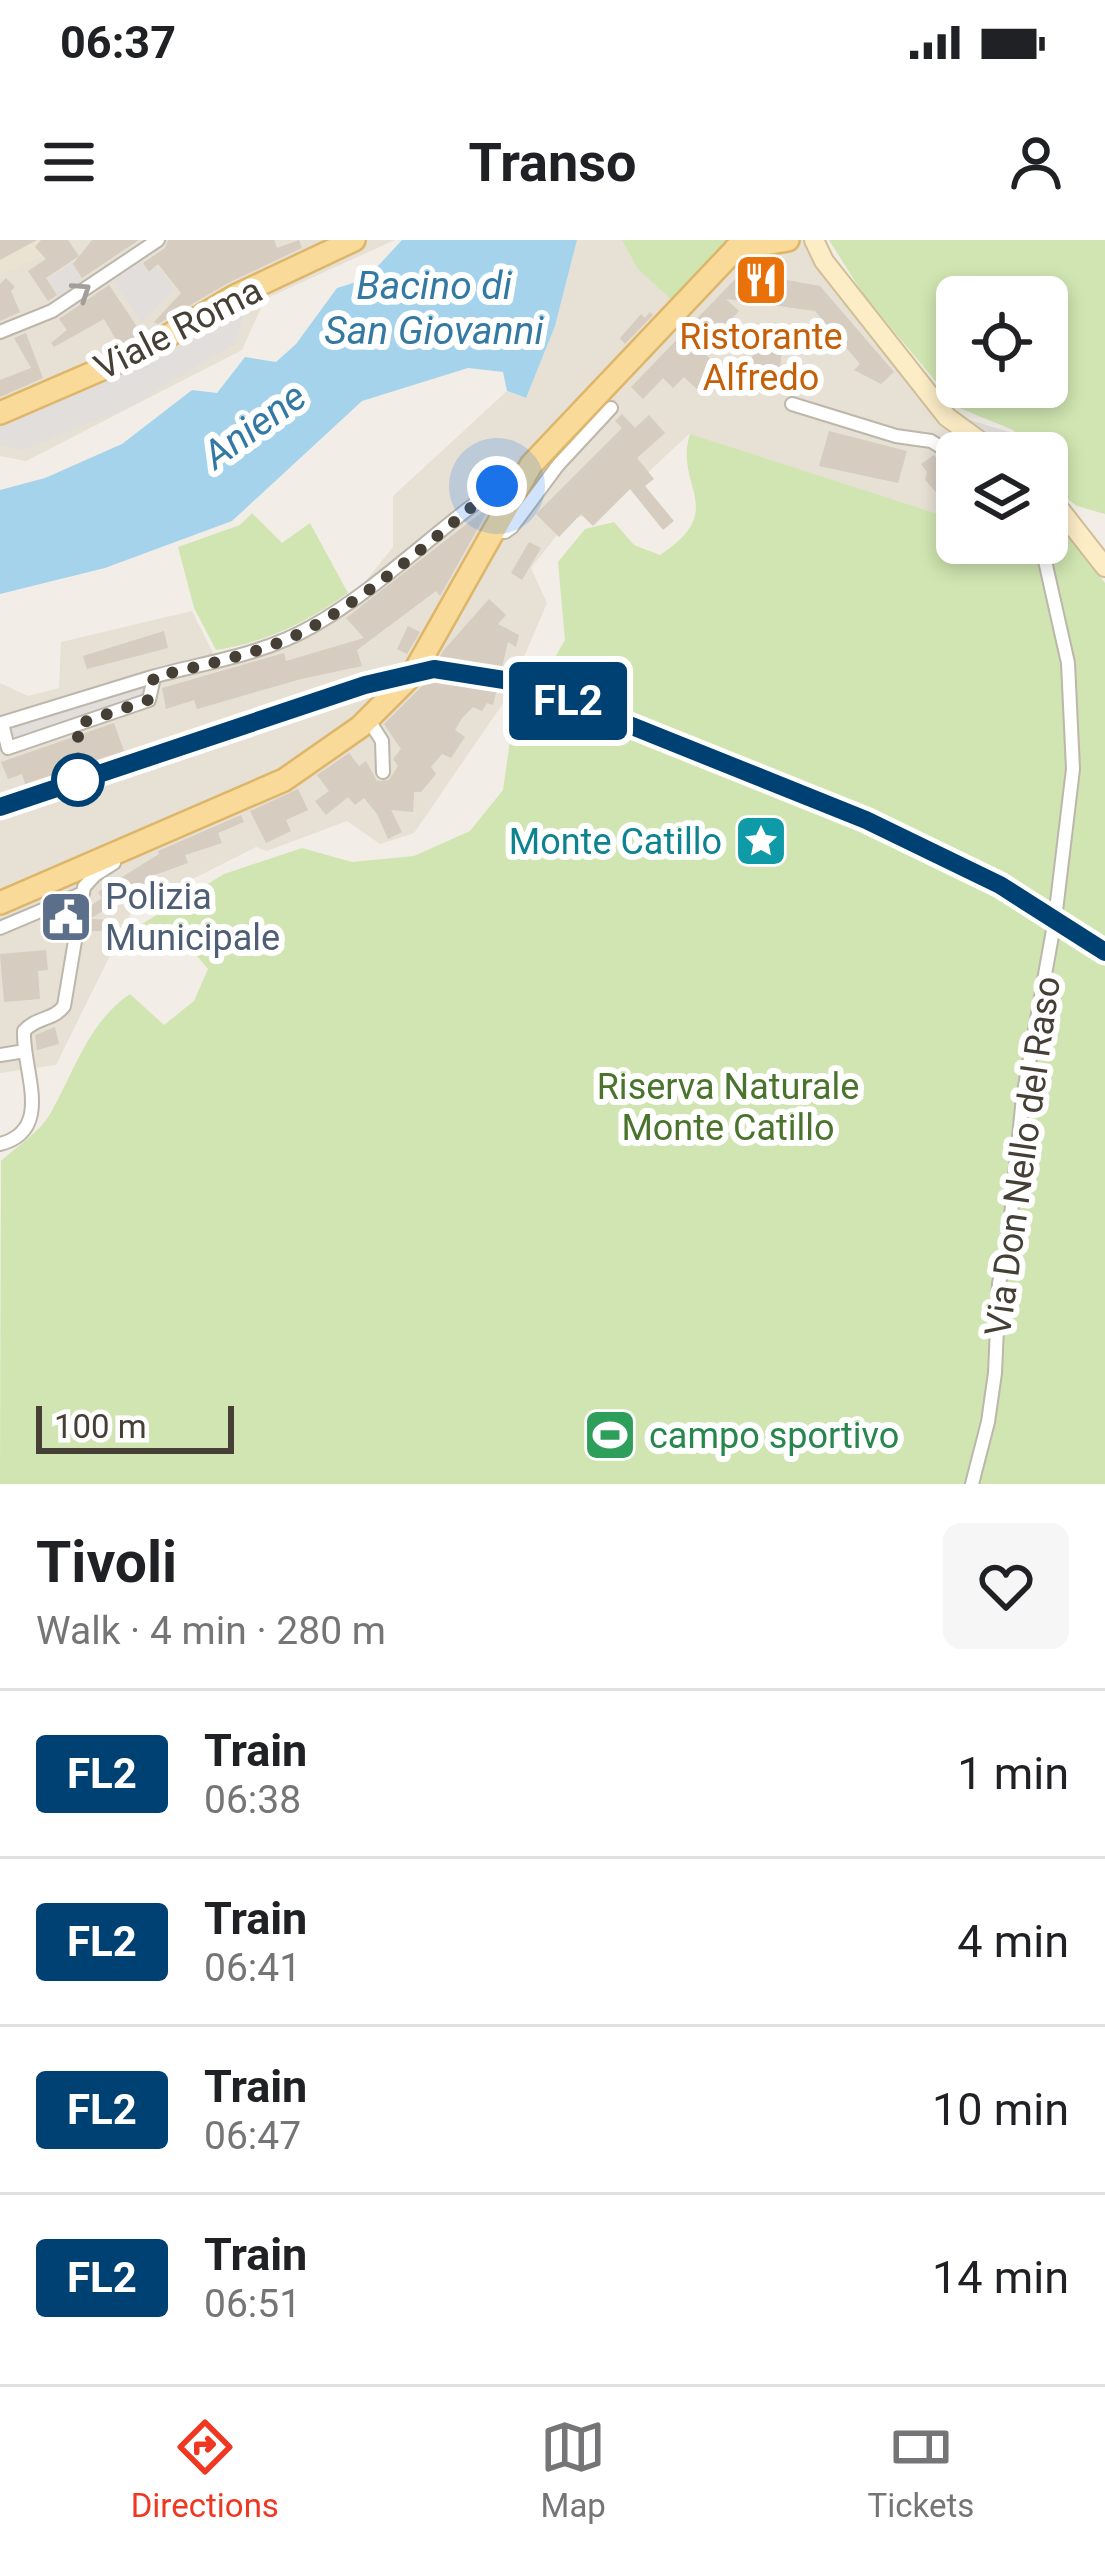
<!DOCTYPE html>
<meta charset="utf-8">
<style>
:root{--surface:#fff;--page:#f6f6f6;--text:#202124;--muted:#757577;--line:#e0e0e0;--accent:#ef3721}
body{margin:0;font-family:Roboto,sans-serif;background:var(--page);color:var(--text);height:100vh;display:flex;flex-direction:column;font-size:45px;white-space:nowrap}
*{box-sizing:border-box;margin:0}
p{font-size:39px;color:var(--muted)}
.icon{flex:none;width:66px;height:66px;fill:none;stroke:currentColor;stroke-width:2;stroke-linecap:round;stroke-linejoin:round}
.map{position:relative;height:1244px;overflow:hidden}
.drawer{display:flex;flex-direction:column;background:var(--surface);flex:1}
.drawer>*{flex:none}
.badge{padding:0 24px;border-radius:9px;font-size:42px;line-height:78px}
.fabs{position:absolute;left:936px;top:36px;display:grid;gap:24px}
.fabs a{display:grid;place-items:center;width:132px;height:132px;border-radius:18px;background:var(--surface);box-shadow:0 6px 18px #0003;font-size:60px}
.scale{position:absolute;left:36px;bottom:30px;width:198px;box-sizing:border-box;padding-left:12px;border:6px solid #453f36;border-top:0;font-size:33px;line-height:42px;white-space:nowrap;color:#453f36;-webkit-text-stroke:9px #fff;paint-order:stroke}
.you{position:absolute;width:60px;height:60px;margin:-30px;border:9px solid #fff;border-radius:50%;background:#1a73e8;box-shadow:0 0 0 18px #1a73e833}
.map>.badge{position:absolute;translate:-50% -50%;box-shadow:0 0 0 6px #fff}
.round{display:grid;place-items:center;flex:none;width:126px;height:126px;border-radius:18px;background:var(--page)}
.headline{display:flex;align-items:center;justify-content:space-between;height:204px;padding:0 36px}
h1{font-size:57px;font-weight:700;line-height:90px}
ul{padding:0;list-style:none}
li{display:flex;align-items:center;gap:36px;height:168px;padding:0 36px;border-top:3px solid var(--line)}
li div{flex:1}
li b{display:block;font-size:45px}
li em{font-style:normal}
li .badge{min-width:132px;font-weight:700;text-align:center}
.status{display:flex;justify-content:space-between;align-items:center;height:84px;padding:0 60px;background:var(--surface);direction:ltr}
.status svg{height:33px;fill:currentColor}
header{display:flex;justify-content:space-between;align-items:center;height:156px;padding:0 36px;background:var(--surface);font-size:54px;font-weight:700}
.tabs{display:flex;justify-content:space-around;align-items:center;height:168px;border-top:3px solid var(--line);background:var(--surface);font-size:33px;color:var(--muted)}
.tabs a{display:grid;justify-items:center;gap:6px}
.tabs .current{color:var(--accent)}
.map>svg:first-child{display:block}
</style>
<div class="status"><b>06:37</b><svg viewBox="0 0 49 12"><path d="M0 12V9h3v3zM5 12V6h3v6zM10 12V3h3v9zM15 12V0h3v12zM26 1h20v11H26zM47 4h2v5h-2z"/></svg></div>
<header><svg class="icon" aria-label="menu" viewBox="0 0 24 24"><path d="M4 6h16M4 12h16M4 18h16"/></svg>Transo<svg class="icon" aria-label="person" viewBox="0 0 24 24"><circle cx="12" cy="8" r="4"/><path d="M4 21q1-7 8-7t8 7"/></svg></header>
<div class="map">
<svg width="1105" height="1244" viewBox="0 0 1105 1244">
<rect width="100%" height="100%" fill="#f2eee7"/>
<path fill="#e6e0d5" d="M 0,0 L 395,0 L 265,59 L 242,110 L 26,221 L 0,216 Z
M 577,0 L 814,0 L 947,177 L 947,191 L 970,213 L 957,213 L 957,280 L 689,194 L 606,272 L 570,279 L 531,328 L 547,363 L 506,459 L 414,593 L 380,604 L 347,581 L 267,611 L 256,607 L 133,669 L 56,825 L 0,833 L 0,443 L 28,456 L 59,448 L 61,402 L 192,371 L 219,425 L 282,409 L 331,384 L 393,307 L 393,256 L 507,151 L 525,158 L 555,86 Z"/>
<path fill="#ebe3d1" d="M 0,0 L 64,0 L 41,17 L 0,35 Z"/>
<path fill="#d0e5b1" fill-rule="evenodd" d="M 622,0 L 733,0 L 674,62 L 638,29 Z
M 829,0 L 1105,0 L 1105,274 L 1077,266 L 1062,255 L 1059,235 L 1047,221 L 1047,213 L 1040,213 L 1013,190 L 957,167 L 863,54 ZM 957,57 L 1047,57 L 1047,147 L 957,147 Z
M 690,194 L 957,280 L 957,303 L 1047,303 L 1047,270 L 1105,343 L 1105,1244 L 0,1244 L 1,921 C 16,907 40,892 50,874 C 74,833 88,782 130,754 L 164,785 L 194,761 L 208,729 C 188,703 174,697 142,707 L 142,684 L 224,634 L 302,608 L 352,622 L 414,616 L 470,591 L 503,550 L 511,494 L 565,400 L 558,322 L 585,289 L 614,282 L 634,305 L 660,315 C 730,269 673,246 690,194 Z
M 252,273 L 282,303 L 310,283 L 348,353 C 305,383 267,402 216,410 L 194,368 L 178,307 L 240,285 Z"/>
<path fill="#e1dedb" d="M 138,18 L 149,34 L 157,26 L 174,49 L 142,83 L 111,37 Z
M 77,20 L 81,24 L 75,30 L 88,50 L 64,67 L 48,39 Z
M 251,61 L 234,104 L 132,165 L 21,211 L 0,204 L 0,183 L 112,137 Z
M 954,175 L 1009,192 L 1033,213 L 1003,213 Z
M 149,442 L 146,457 L 12,502 L 8,486 Z"/>
<path fill="#a6d3ec" d="M 402,0 L 577,0 L 555,86 L 526,158 L 507,151 L 503,132 L 468,128 L 362,161 L 232,281 L 105,328 L 0,354 L 0,250 L 45,238 L 122,204 L 192,150 L 217,153 L 245,117 L 276,122 L 296,104 L 337,48 L 366,39 Z"/>
<path fill="#d6ccc0" d="M 0,0 L 37,0 L 0,20 Z
M 41,0 L 68,0 L 79,16 L 46,38 L 57,55 L 48,61 L 28,31 L 46,19 L 35,7 Z
M 92,0 L 139,0 L 82,38 L 73,24 Z
M 168,0 L 274,0 L 277,8 L 299,0 L 302,8 L 228,43 L 158,84 L 154,82 L 181,53 L 158,24 L 149,32 L 143,23 L 165,8 Z
M 742,32 L 820,46 L 894,132 L 881,144 L 854,130 L 860,124 L 815,71 L 726,59 L 739,71 L 702,111 L 726,133 L 704,156 L 684,137 L 673,148 L 663,138 L 643,159 L 631,147 Z
M 6,38 L 15,47 L 11,51 L 20,72 L 0,81 L 0,44 Z
M 109,45 L 142,94 L 119,105 L 104,79 L 54,107 L 51,103 L 67,90 L 59,79 Z
M 650,72 L 653,75 L 625,104 L 620,98 L 641,74 L 645,78 Z
M 26,93 L 43,138 L 0,157 L 0,140 L 31,128 L 14,98 Z
M 755,108 L 782,112 L 779,134 L 770,132 L 770,140 L 746,136 Z
M 622,174 L 635,188 L 649,175 L 665,193 L 637,218 L 654,239 L 645,246 L 674,281 L 663,290 L 630,249 L 593,286 L 581,274 L 559,297 L 536,274 L 622,188 L 615,181 Z
M 829,191 L 907,211 L 898,243 L 819,226 Z
M 934,215 L 957,242 L 957,261 L 946,263 L 925,240 L 927,232 L 921,224 Z
M 491,265 L 440,356 L 436,351 L 357,410 L 362,426 L 301,439 L 197,469 L 194,460 L 166,469 L 162,448 L 284,413 L 286,421 L 364,398 L 346,378 Z
M 529,302 L 541,308 L 522,340 L 511,333 Z
M 489,359 L 506,375 L 498,384 L 519,395 L 516,407 L 508,402 L 493,465 L 487,463 L 482,471 L 473,467 L 462,478 L 455,490 L 465,497 L 451,518 L 442,514 L 431,527 L 436,534 L 421,552 L 414,552 L 413,572 L 391,570 L 402,592 L 388,599 L 377,574 L 364,558 L 355,565 L 348,557 L 326,575 L 315,561 L 329,551 L 317,535 L 349,513 L 359,526 L 366,521 L 377,541 L 389,540 L 398,526 L 393,519 L 401,509 L 384,484 L 424,444 L 443,411 Z
M 408,386 L 420,392 L 407,414 L 397,409 Z
M 164,391 L 168,408 L 87,429 L 83,416 Z
M 114,483 L 124,511 L 25,544 L 22,534 L 8,539 L 1,522 Z
M 298,549 L 308,570 L 286,580 L 291,591 L 266,603 L 250,571 Z
M 241,575 L 244,582 L 218,593 L 222,603 L 185,615 L 188,623 L 152,636 L 157,645 L 130,662 L 119,642 L 117,662 L 90,679 L 116,680 L 116,691 L 87,691 L 92,665 L 102,658 L 98,652 L 159,614 L 158,611 Z
M 65,672 L 69,672 L 66,691 L 43,691 L 43,681 Z
M 46,710 L 48,730 L 38,731 L 40,759 L 4,762 L 0,714 Z
M 55,787 L 59,804 L 37,810 L 35,795 Z"/>
<g fill="none" stroke-linecap="round" stroke-linejoin="round">
<g stroke="#bdb6aa" stroke-width="16">
<path id="minor" d="M 0,92 L 52,71 L 158,0
M 792,164 L 896,196 L 931,201 L 957,217
M 494,291 L 505,292 L 512,287 L 558,225 L 611,168
M 154,437 L 149,460 L 8,508 L 2,483 C 52,468 102,452 152,437 C 206,422 262,415 311,387 C 389,343 450,274 527,228
M 368,479 L 382,501 L 383,532
M 0,688 L 83,653
M 0,815 L 25,811
M 0,904 C 55,890 22,830 24,791 C 36,777 54,780 64,766 L 84,647 L 95,635 L 114,623
M 972,1244 L 988,1182 L 995,1133 L 999,1043 L 1008,1005 L 1023,857 L 1055,679 L 1073,529 L 1068,423 L 1041,303"/>
</g>
<g stroke="#d0bf98" stroke-width="22">
<path id="secondary" d="M 814,0 L 824,21 L 947,177 L 996,213
M 1047,253 L 1105,327"/>
</g>
<g stroke="#deb669" stroke-width="26">
<path id="primary" d="M 735,9 L 788,0
M 0,173 L 139,113 L 235,56 L 354,0
M 0,663 L 284,540 L 360,487 L 413,434 L 531,225 L 744,0"/>
</g>
<use href="#minor" stroke="#fff" stroke-width="12"/>
<use href="#secondary" stroke="#fcedc7" stroke-width="18"/>
<use href="#primary" stroke="#f9da99" stroke-width="21"/>
<path stroke="#969696" stroke-width="4.5" stroke-dasharray="15 15" stroke-linecap="butt" d="M 0,567 L 396,436"/>
</g>
<defs><path id="oneway-chevron" d="M-2-3.5L2.5 0L-2 3.5" fill="none" stroke-width="1.6" stroke-linecap="round" stroke-linejoin="round" transform="scale(3)"/></defs>
<use stroke="#a29f9a" href="#oneway-chevron" transform="translate(82 51) rotate(-34)"/>
<g fill="none" stroke-linecap="round" stroke-linejoin="round">
<g stroke="#fff" stroke-width="27">
<path id="line" d="M 0,567 L 365,445 L 434,429 L 504,440 L 592,470 L 866,580 L 1000,645 L 1105,712"/>
</g>
<use href="#line" stroke="#004174" stroke-width="18"/>
<path stroke="#453f36" stroke-width="12" stroke-dasharray="0 21.6" d="M 78,540 L 78,484 L 148,460 L 154,437 C 198,426 245,417 288,399 C 359,367 436,296 497,246"/>
</g>
<defs>
<g id="restaurant-square" transform="scale(2.7)"><rect x="-9" y="-9" width="18" height="18" rx="4" fill="#e8710a" stroke="#fff"/><path d="M-5-6h1v4h1v-4h1v4h1v-4h1v5L-1.5 .5V6h-2V.5L-5-1ZM5-6V6H3V1.5H1.5Q1.5-4 5-6Z" fill="#fff"/></g>
<g id="sight-square" transform="scale(2.7)"><rect x="-9" y="-9" width="18" height="18" rx="4" fill="#0f9aa8" stroke="#fff"/><path d="M0-6L1.8-2.2L6-1.7L2.9 1.2L3.7 5.4L0 3.3L-3.7 5.4L-2.9 1.2L-6-1.7L-1.8-2.2Z" fill="#fff"/></g>
<g id="civic-square" transform="scale(2.7)"><rect x="-9" y="-9" width="18" height="18" rx="4" fill="#5c6f8a" stroke="#fff"/><path d="M-.6-6.5H3V-4.5H.6V-3L4-1V1h2V6H-6V1h2V-1L-.6-3ZM-1.2 2.5V6h2.4V2.5Z" fill="#fff"/></g>
<g id="stadium-square" transform="scale(2.7)"><rect x="-9" y="-9" width="18" height="18" rx="4" fill="#2e9e5b" stroke="#fff"/><path d="M0-5a6.5 5 0 1 0 0 10a6.5 5 0 1 0 0-10ZM-3.5-1.8h7v3.6h-7Z" fill="#fff"/></g>
</defs>
<g fill-rule="evenodd">
<use href="#restaurant-square" x="761" y="40"/>
<use href="#sight-square" x="761" y="601"/>
<use href="#civic-square" x="66" y="677"/>
<use href="#stadium-square" x="610" y="1195"/>
</g>
<circle fill="#fff" stroke="#004174" stroke-width="6" cx="78" cy="540" r="24"/>
<g text-anchor="middle" stroke-width="12" stroke-linejoin="round" paint-order="stroke">
<g font-size="36" fill="#453f36" stroke="#fff">
<text transform="translate(178 88) rotate(-27)" y="13">Viale Roma</text>
<text transform="translate(1022 916) rotate(-82)" y="13">Via Don Nello del Raso</text>
</g>
<g font-size="36" fill="#c56008" stroke="#fff">
<text x="761" y="109">Ristorante<tspan x="761" dy="41">Alfredo</tspan></text>
</g>
<g font-size="36" fill="#0d838f" stroke="#fff" text-anchor="end">
<text x="722" y="614">Monte Catillo</text>
</g>
<g font-size="36" fill="#4e5e75" stroke="#fff" text-anchor="start">
<text x="105" y="669">Polizia<tspan x="105" dy="41">Municipale</tspan></text>
</g>
<g font-size="36" fill="#4a742c" stroke="#fff">
<text x="728" y="859">Riserva Naturale<tspan x="728" dy="41">Monte Catillo</tspan></text>
</g>
<g font-size="36" fill="#27864d" stroke="#fff" text-anchor="start">
<text x="649" y="1208">campo sportivo</text>
</g>
<g font-size="39" font-style="italic" fill="#3379a4" stroke="#fff">
<text x="434" y="59">Bacino di<tspan x="434" dy="45">San Giovanni</tspan></text>
<text transform="translate(254 185) rotate(-36)" y="14">Aniene</text>
</g>
</g>
</svg>
<div class="fabs">
<a><svg class="icon" aria-label="locate" viewBox="0 0 24 24"><circle cx="12" cy="12" r="6"/><path d="M12 2v4M12 18v4M2 12h4M18 12h4"/></svg></a>
<a><svg class="icon" aria-label="layers" viewBox="0 0 24 24"><path d="M12 4l9 5-9 5-9-5zM3 14l9 5 9-5"/></svg></a>
</div>
<div class="scale">100 m</div>
<div class="you" style="left:497px;top:246px"></div>
<b class="badge" style="left:568px;top:461px;background:#004174;color:#fff">FL2</b>
</div>
<section class="drawer">
<div class="headline"><div><h1>Tivoli</h1><p>Walk · 4 min · 280 m</p></div><a class="round"><svg class="icon" aria-label="heart" viewBox="0 0 24 24"><path d="M12 20l-8-8c-3-5 5-10 8-4 3-6 11-1 8 4z"/></svg></a></div>
<ul>
<li><span class="badge" style="background:#004174;color:#fff">FL2</span><div><b>Train</b><p>06:38</p></div><em>1 min</em></li>
<li><span class="badge" style="background:#004174;color:#fff">FL2</span><div><b>Train</b><p>06:41</p></div><em>4 min</em></li>
<li><span class="badge" style="background:#004174;color:#fff">FL2</span><div><b>Train</b><p>06:47</p></div><em>10 min</em></li>
<li><span class="badge" style="background:#004174;color:#fff">FL2</span><div><b>Train</b><p>06:51</p></div><em>14 min</em></li>
</ul>
</section>
<nav class="tabs">
<a class="current"><svg class="icon" aria-label="directions" viewBox="0 0 24 24"><path d="M12 3l9 9-9 9-9-9zM9 14v-3h6M13 9l2 2-2 2"/></svg>Directions</a>
<a><svg class="icon" aria-label="map" viewBox="0 0 24 24"><path d="M3 6l6-2 6 2 6-2v14l-6 2-6-2-6 2zM9 4v14M15 6v14"/></svg>Map</a>
<a><svg class="icon" aria-label="tickets" viewBox="0 0 24 24"><path d="M3 7h18v10H3zM15 7v10"/></svg>Tickets</a>
</nav>
